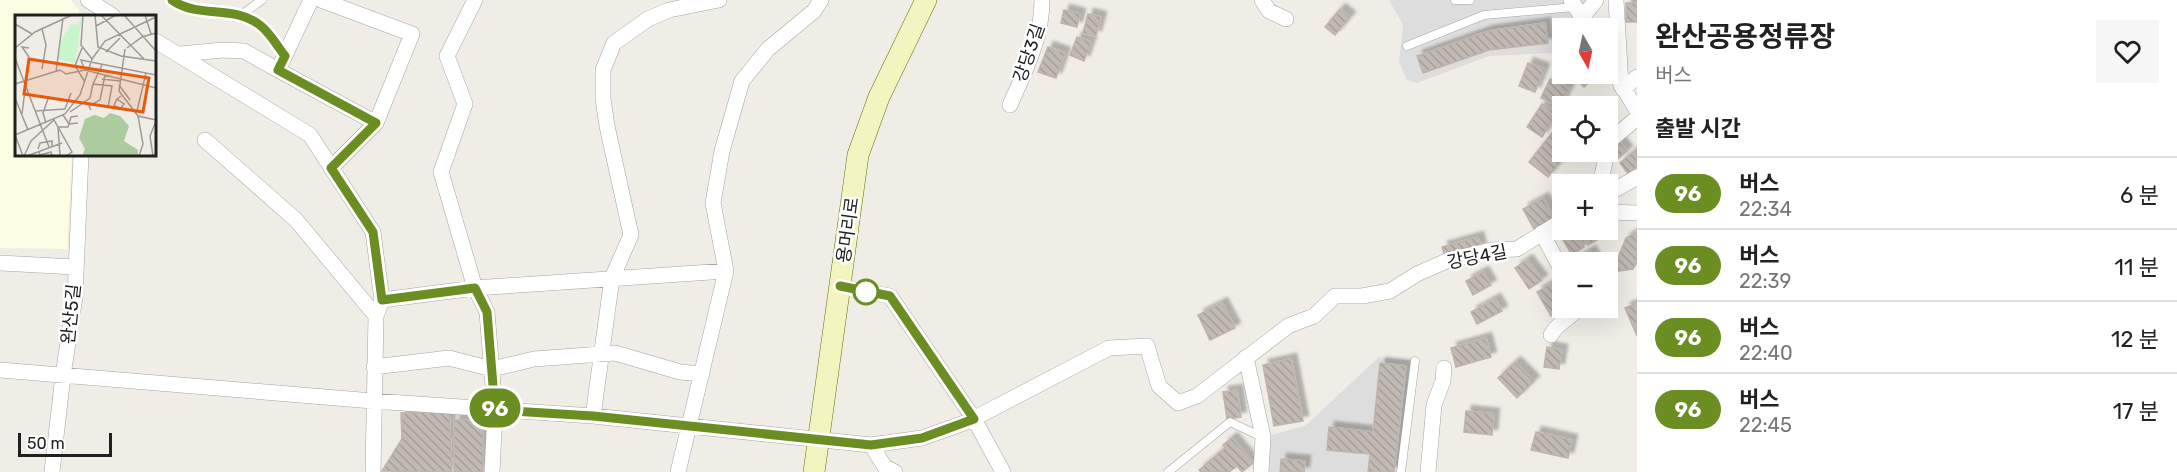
<!DOCTYPE html>
<html lang="ko">
<meta charset="utf-8">
<style>
:root{--surface:#fff;--page:#f6f6f6;--text:#222;--muted:#767676;--line:#e0e0e0}
body{margin:0;font-family:Rubik,"Noto Sans KR",sans-serif;background:var(--page);color:var(--text);height:100vh;display:flex;flex-direction:column;font-size:22px;white-space:nowrap}
*{box-sizing:border-box;margin:0}
p{font-size:20px;color:var(--muted)}
.icon{flex:none;width:33px;height:33px;fill:none;stroke:currentColor;stroke-width:2;stroke-linecap:round;stroke-linejoin:round}
.map{position:relative;flex:1;overflow:hidden}
.side{display:flex;flex-direction:column;background:var(--surface);width:540px}
.side>*{flex:none}
.badge{padding:0 12px;border-radius:20px;font-size:21px;line-height:39px}
.needle{width:39px;rotate:171deg}
.tools{position:absolute;left:1552px;top:18px;display:grid;gap:12px}
.tools a{display:grid;place-items:center;width:66px;height:66px;border-radius:0px;background:var(--surface);box-shadow:0 6px 24px #0002;font-size:30px}
.scale{position:absolute;left:18px;bottom:15px;width:94px;box-sizing:border-box;padding-left:6px;border:3px solid #202020;border-top:0;font-size:16px;line-height:21px;white-space:nowrap;color:#202020;-webkit-text-stroke:4px #fff;paint-order:stroke}
.map>.badge{position:absolute;translate:-50% -50%;box-shadow:0 0 0 3px #fff}
h2{padding:0 18px;font-size:22px;line-height:54px}
.round{display:grid;place-items:center;flex:none;width:63px;height:63px;border-radius:0px;background:var(--page)}
.overview{display:flex;align-items:center;justify-content:space-between;height:102px;padding:0 18px}
h1{font-size:28px;font-weight:700;line-height:45px}
ul{padding:0;list-style:none}
li{display:flex;align-items:center;gap:18px;height:72px;padding:0 18px;border-top:2px solid var(--line)}
li div{flex:1}
li b{display:block;font-size:22px}
li em{font-style:normal}
li .badge{min-width:66px;font-weight:700;text-align:center}
main{display:flex;flex:1;min-height:0}
.map>svg:first-child{display:block}
</style>
<main>
<div class="map">
<svg width="1637" height="472" viewBox="0 0 1637 472">
<defs>
<pattern id="building-back-hatch" width="6" height="6" patternUnits="userSpaceOnUse" patternTransform="scale(1.5)"><rect width="6" height="6" fill="#c0b9b4"/><path d="M-1 5l2 2M0 0l6 6M5-1l2 2" fill="none" stroke="#a59f9a"/></pattern>
<filter id="shadow"><feDropShadow dx="5.5" dy="-5.5" stdDeviation="1.5" flood-color="#0004"/></filter>
</defs>
<rect width="100%" height="100%" fill="#f0ede7"/>
<path fill="#dedddd" d="M 1389,0 L 1596,0 L 1574,28 L 1563,28 L 1563,44 L 1552,53 L 1489,56 L 1417,83 L 1407,80 L 1399,62 L 1403,25 Z
M 1379,357 L 1415,361 L 1403,472 L 1261,472 L 1263,437 L 1305,426 Z"/>
<path fill="#fdfde3" d="M 0,0 L 71,0 L 79,10 L 78,16 L 16,16 L 16,154 L 72,155 L 67,249 L 0,248 Z"/>
<path fill="url(#building-back-hatch)" stroke="#c0b4aa" stroke-width="1.5" filter="url(#shadow)" d="M 1626,3 L 1637,3 L 1637,22 L 1626,22 Z
M 1340,9 L 1350,17 L 1335,35 L 1325,27 Z
M 1064,10 L 1080,14 L 1077,27 L 1061,23 Z
M 1088,14 L 1101,17 L 1096,36 L 1083,33 Z
M 1545,23 L 1548,43 L 1489,50 L 1423,73 L 1417,56 L 1488,31 Z
M 1077,37 L 1091,42 L 1084,61 L 1070,55 Z
M 1048,47 L 1065,53 L 1056,78 L 1038,72 Z
M 1561,54 L 1563,56 L 1563,72 L 1553,66 Z
M 1528,63 L 1544,69 L 1535,92 L 1519,86 Z
M 1575,74 L 1591,74 L 1595,77 L 1584,87 L 1573,76 Z
M 1550,79 L 1569,88 L 1560,107 L 1541,98 Z
M 1542,104 L 1557,113 L 1542,137 L 1527,127 Z
M 1562,120 L 1563,152 L 1568,152 L 1548,177 L 1529,162 Z
M 1618,140 L 1627,151 L 1619,158 L 1610,147 Z
M 1637,149 L 1637,167 L 1628,174 L 1620,163 Z
M 1543,198 L 1554,218 L 1534,229 L 1523,209 Z
M 1579,230 L 1597,230 L 1602,237 L 1588,245 Z
M 1637,232 L 1637,262 L 1633,269 L 1612,272 L 1626,238 Z
M 1575,233 L 1584,247 L 1572,255 L 1563,240 Z
M 1478,237 L 1481,248 L 1445,257 L 1442,247 Z
M 1590,251 L 1597,262 L 1575,262 L 1574,261 Z
M 1527,260 L 1542,280 L 1529,289 L 1515,268 Z
M 1483,272 L 1491,285 L 1473,295 L 1466,281 Z
M 1556,281 L 1563,294 L 1563,308 L 1567,308 L 1551,316 L 1537,292 Z
M 1495,299 L 1502,311 L 1477,324 L 1471,312 Z
M 1222,303 L 1235,328 L 1210,340 L 1198,315 Z
M 1637,303 L 1637,336 L 1625,308 Z
M 1486,338 L 1491,357 L 1456,367 L 1451,348 Z
M 1547,347 L 1562,350 L 1559,369 L 1544,367 Z
M 1291,359 L 1303,421 L 1274,426 L 1263,365 Z
M 1515,362 L 1534,381 L 1517,398 L 1498,378 Z
M 1380,363 L 1406,366 L 1394,472 L 1368,472 L 1370,454 L 1327,450 L 1329,427 L 1373,432 Z
M 1237,390 L 1241,417 L 1227,419 L 1223,392 Z
M 449,411 L 452,472 L 382,471 L 402,439 L 401,413 Z
M 1466,411 L 1494,414 L 1492,435 L 1464,432 Z
M 454,420 L 483,420 L 483,472 L 454,472 Z
M 1536,432 L 1572,440 L 1568,458 L 1531,450 Z
M 1232,438 L 1253,463 L 1242,472 L 1237,466 L 1229,472 L 1201,472 L 1199,470 L 1225,448 L 1223,445 Z
M 1281,459 L 1305,461 L 1304,472 L 1280,472 Z"/>
<g fill="none" stroke-linecap="round" stroke-linejoin="round">
<g stroke="#a4a4a4" stroke-width="9">
<path id="lane" d="M 172,0 C 198,19 235,4 261,26 C 270,33 278,46 285,56
M 1455,0 L 1470,0
M 241,15 L 262,0
M 1407,46 L 1484,15 L 1575,7
M 1168,472 L 1230,422 L 1262,437
M 1401,472 L 1415,361"/>
</g>
<g stroke="#a4a4a4" stroke-width="16">
<path id="street" d="M 88,0 L 113,16
M 311,0 L 278,70 L 376,123
M 321,0 L 412,34 L 376,123 L 331,168
M 475,0 L 447,56 L 465,104 L 441,172 L 475,288 L 726,271 L 678,472
M 1262,0 L 1269,11 L 1286,19
M 1571,0 L 1589,28
M 1616,0 L 1621,86
M 1574,28 L 1596,0
M 154,40 L 310,135 L 373,232 L 382,300 L 376,316 L 373,472
M 1562,45 L 1563,44
M 180,54 L 223,50 L 244,51 L 278,70
M 1608,62 L 1637,111
M 1623,89 L 1637,77
M 1010,105 C 1025,70 1042,39 1042,0
M 205,140 L 296,220 L 376,316
M 1608,147 L 1612,139 L 1637,118
M 1596,184 L 1602,176 L 1607,152
M 1608,194 L 1637,177
M 1608,212 L 1637,213
M 1542,233 L 1563,273
M 0,263 L 75,267
M 726,271 L 713,203 L 722,151 L 742,81 L 768,49 L 814,11 L 821,0
M 840,287 L 890,296 L 974,419 L 1003,472
M 382,300 L 475,288 L 487,312 L 495,410 L 492,472
M 1551,335 C 1558,322 1570,319 1578,308
M 1246,357 L 1263,437 L 1261,472
M 374,367 L 449,358 L 492,369 L 534,359 L 615,353 L 680,372 L 702,374
M 0,370 L 373,401 L 593,416 L 871,445 L 922,438 L 967,422 L 1109,348 L 1147,346 L 1159,386 L 1178,403 L 1197,396 L 1288,326 L 1314,316 L 1335,296 L 1362,296 L 1390,291 L 1417,274 L 1449,260 L 1491,250 L 1517,249 L 1563,220
M 593,416 L 612,278 L 631,235 L 607,126 L 603,99 L 603,70 L 614,43 L 648,19 L 669,10 L 719,0
M 871,445 L 885,467 L 895,472
M 52,472 L 63,375 L 75,297 L 81,154
M 1428,472 L 1434,405 L 1443,381 L 1444,368"/>
</g>
<g stroke="#66700e" stroke-width="22">
<path id="secondary" d="M 814,472 L 858,155 L 879,97 L 926,0"/>
</g>
<use href="#lane" stroke="#fff" stroke-width="8"/>
<use href="#street" stroke="#fff" stroke-width="15"/>
<use href="#secondary" stroke="#f2f5c0" stroke-width="21"/>
</g>
<g fill="none" stroke-linecap="round" stroke-linejoin="round">
<g stroke="#fff" stroke-width="14">
<path id="line" d="M 172,0 C 198,19 235,4 261,26 C 270,33 278,47 285,56 L 278,70 L 376,123 L 331,168 L 373,232 L 382,300 L 475,288 L 487,312 L 495,410 L 593,416 L 871,445 L 922,438 L 974,419 L 890,296 L 840,286"/>
</g>
<use href="#line" stroke="#6b8e23" stroke-width="9"/>
</g>
<circle fill="#fff" stroke="#6b8e23" stroke-width="3" cx="866" cy="292" r="12"/>
<g text-anchor="middle" stroke-width="5" stroke-linejoin="round" paint-order="stroke">
<g font-size="18" fill="#202020" stroke="#fff">
<text transform="translate(1029 53) rotate(-71)" y="6">강당3길</text>
<text transform="translate(848 230) rotate(-82)" y="6">용머리로</text>
<text transform="translate(1477 257) rotate(-11)" y="6">강당4길</text>
<text transform="translate(71 314) rotate(-84)" y="6">완산5길</text>
</g>
</g>
<g transform="translate(15 15)">
<rect width="141" height="141" fill="#f0ede7"/>
<path d="M 95,98 L 105,101 L 114,111 L 109,126 L 123,135 L 123,141 L 67,141 L 70,134 L 64,123 L 70,104 L 79,100 L 89,103 Z" fill="#accc9f"/>
<path d="M 67,2 L 60,48 L 43,44 L 46,26 L 56,9 L 61,10 Z" fill="#c8f6cc"/>
<path fill="none" stroke="#9d9b97" stroke-width="1.5" d="M 68,0 L 66,30 L 77,44M 80,0 L 83,32 L 106,41 L 141,46M 86,0 L 129,44M 109,0 L 141,36M 130,0 L 136,19M 0,9 L 17,19M 81,11 L 101,0M 0,33 L 20,17 L 57,0M 67,33 L 60,51 L 70,67M 112,33 L 127,22 L 141,18M 110,34 L 104,76 L 123,101 L 141,105M 91,37 L 105,23M 14,42 L 7,32 L 14,33M 0,43 L 34,132M 87,50 L 78,69 L 97,71 L 93,93M 69,53 L 66,45 L 141,60M 27,54 L 31,30 L 27,14M 41,57 L 48,3M 87,64 L 105,66M 0,69 L 45,55 L 51,59 L 70,55 L 141,73M 104,70 L 115,85M 0,83 L 13,115M 102,84 L 109,89 L 105,94 L 99,90 L 102,84 L 106,81M 76,95 L 74,91 L 85,85 L 90,60M 20,96 L 50,94 L 56,78M 122,96 L 131,58M 55,97 L 75,83 L 78,69M 7,99 L 10,75M 48,100 L 54,109 L 63,108M 123,101 L 128,129 L 124,141M 31,108 L 28,98 L 34,81M 0,120 L 50,99 L 65,80 L 77,44 L 90,26 L 141,2M 0,120 L 8,141M 23,134 L 25,128 L 37,126 L 37,131M 24,136 L 25,140 L 36,137 L 37,141M 9,141 L 16,126 L 39,105 L 57,137 L 51,141M 12,141 L 47,128M 45,141 L 43,112 L 53,112 L 56,102 L 63,101M 138,141 L 135,121 L 141,106"/>
<path fill="#e8590c" fill-opacity="0.15" stroke="#e8590c" stroke-width="3" d="M 14,44 L 134,63 L 128,97 L 9,79 Z"/>
<rect width="141" height="141" fill="none" stroke="#202020" stroke-width="3"/>
</g>
</svg>
<div class="tools">
<a><svg class="needle" viewBox="-14 -14 28 28"><path d="M0-13l5 13h-10z" fill="#e53935"/><path d="M0 13l5-13h-10z" fill="#767676"/></svg></a>
<a><svg class="icon" aria-label="locate" viewBox="0 0 24 24"><circle cx="12" cy="12" r="6"/><path d="M12 2v4M12 18v4M2 12h4M18 12h4"/></svg></a>
<a>+</a>
<a>−</a>
</div>
<div class="scale">50 m</div>
<b class="badge" style="left:495px;top:408px;background:#6b8e23;color:#fff">96</b>
</div>
<section class="side">
<div class="overview"><div><h1>완산공용정류장</h1><p>버스</p></div><a class="round"><svg class="icon" aria-label="heart" viewBox="0 0 24 24"><path d="M12 20l-8-8c-3-5 5-10 8-4 3-6 11-1 8 4z"/></svg></a></div>
<h2>출발 시간</h2>
<ul>
<li><span class="badge" style="background:#6b8e23;color:#fff">96</span><div><b>버스</b><p>22:34</p></div><em>6 분</em></li>
<li><span class="badge" style="background:#6b8e23;color:#fff">96</span><div><b>버스</b><p>22:39</p></div><em>11 분</em></li>
<li><span class="badge" style="background:#6b8e23;color:#fff">96</span><div><b>버스</b><p>22:40</p></div><em>12 분</em></li>
<li><span class="badge" style="background:#6b8e23;color:#fff">96</span><div><b>버스</b><p>22:45</p></div><em>17 분</em></li>
</ul>
</section>
</main>
